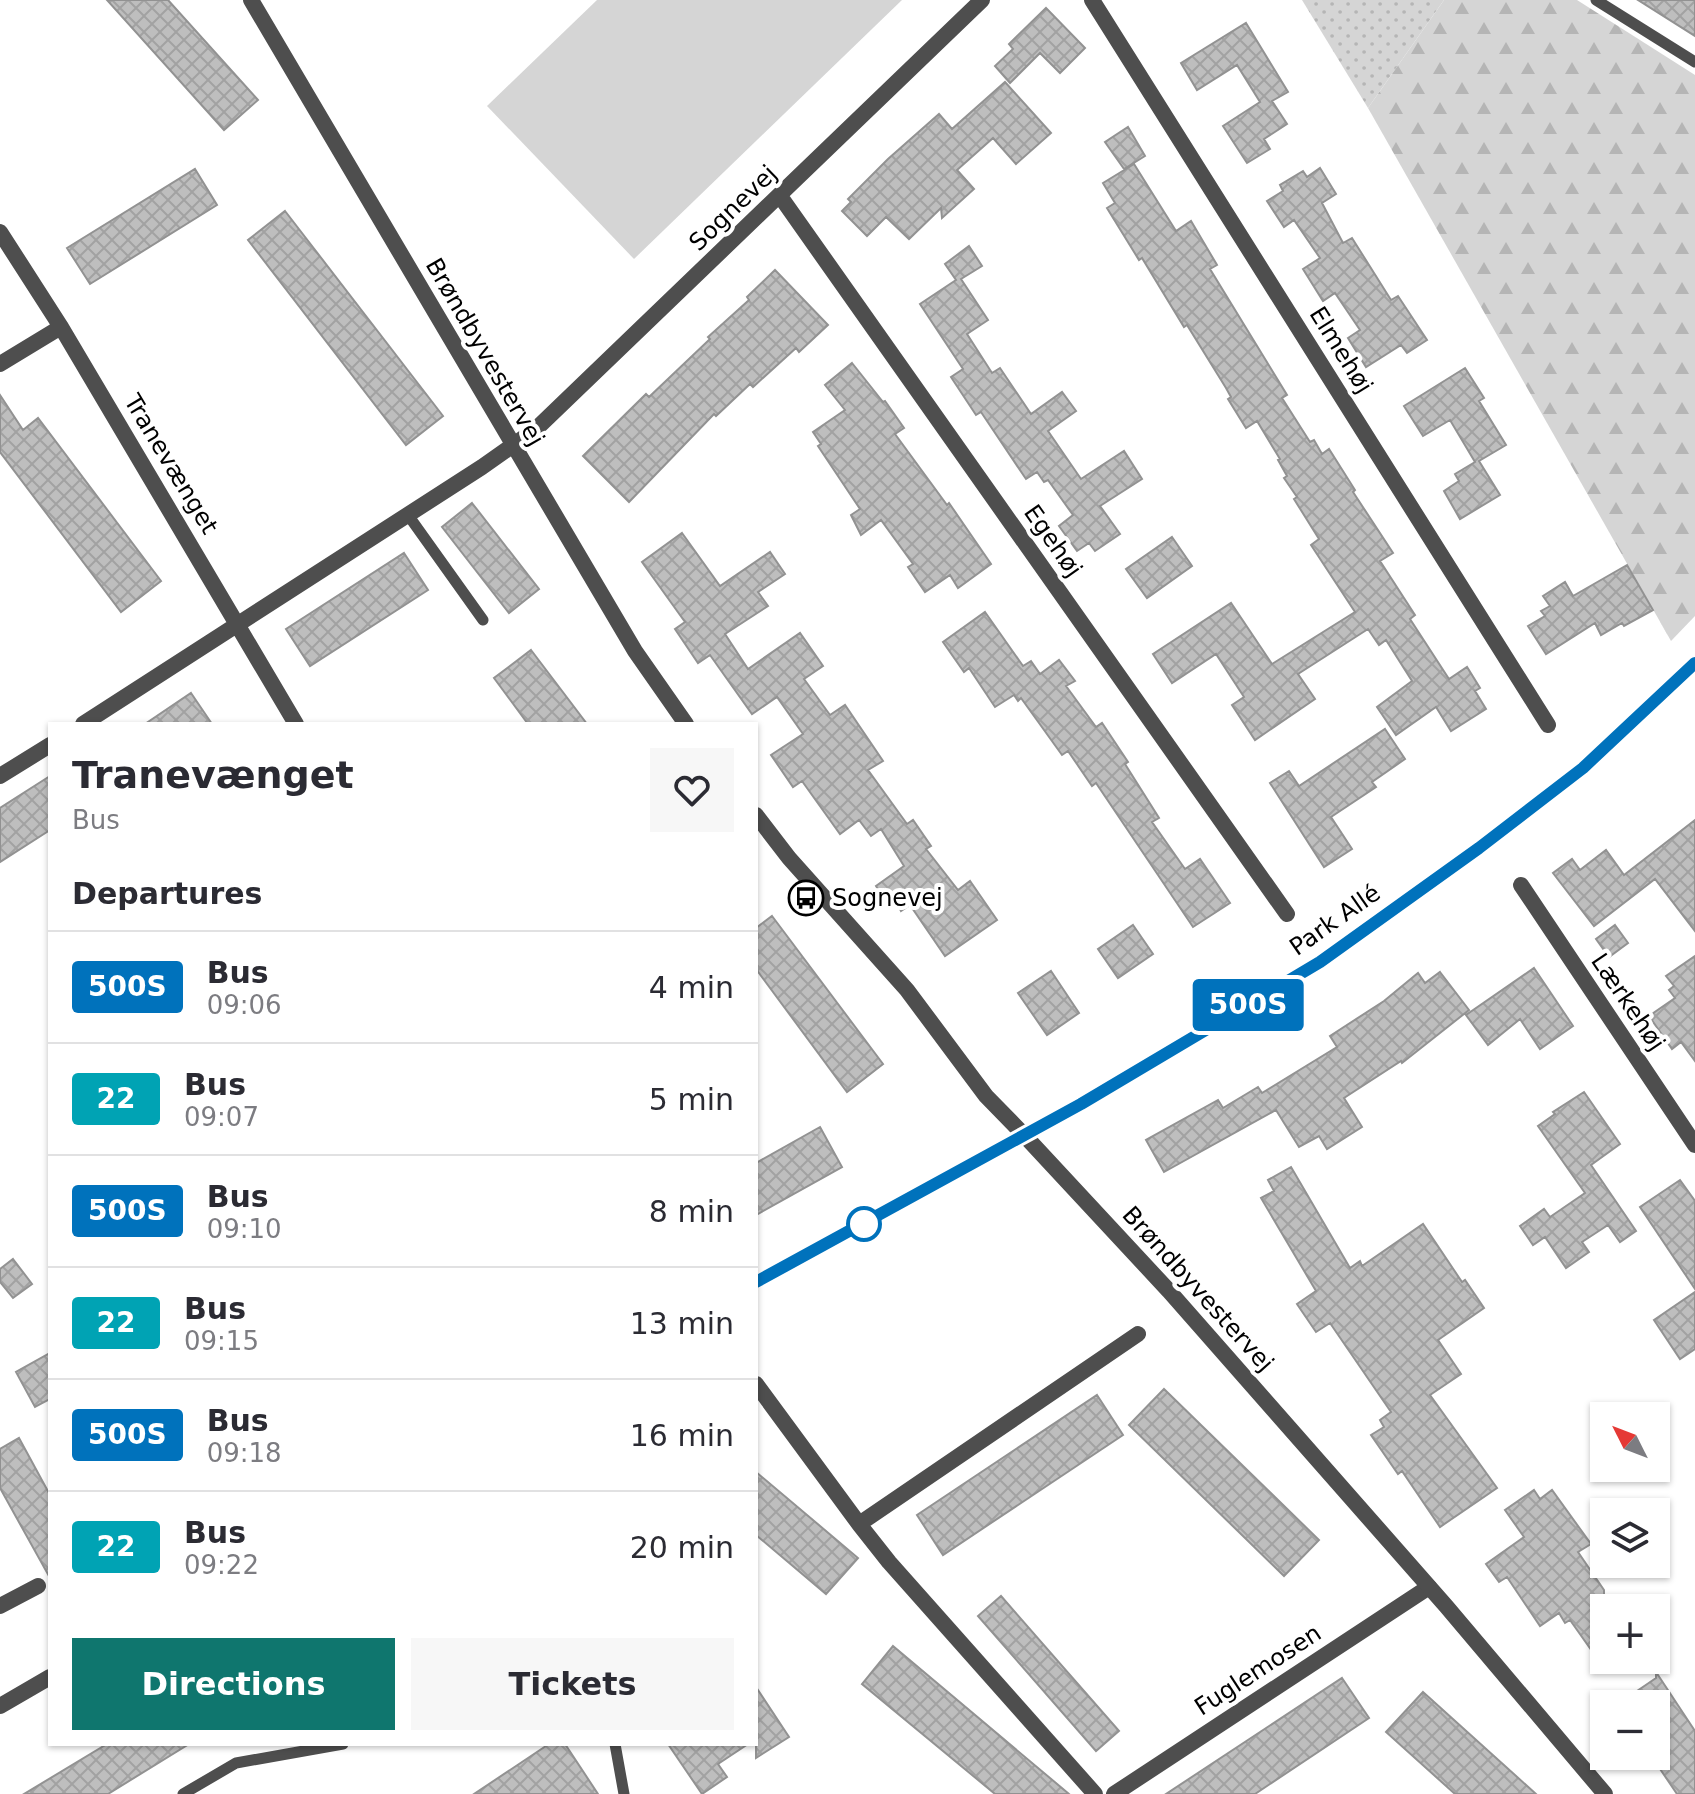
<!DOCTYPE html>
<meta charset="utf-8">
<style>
:root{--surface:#fff;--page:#f7f7f7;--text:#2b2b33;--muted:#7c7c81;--line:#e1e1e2;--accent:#0f766e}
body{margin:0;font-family:"DejaVu Sans",sans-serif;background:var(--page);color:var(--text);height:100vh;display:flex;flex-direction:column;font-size:30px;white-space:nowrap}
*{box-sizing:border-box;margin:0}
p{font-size:26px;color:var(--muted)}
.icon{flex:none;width:44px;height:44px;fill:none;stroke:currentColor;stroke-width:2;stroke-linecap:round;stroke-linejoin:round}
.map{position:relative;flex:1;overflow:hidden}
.sheet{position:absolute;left:48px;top:722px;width:710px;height:1024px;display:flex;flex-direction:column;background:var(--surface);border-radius:0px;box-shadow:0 2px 6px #0004}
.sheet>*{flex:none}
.badge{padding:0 16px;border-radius:6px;font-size:28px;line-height:52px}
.needle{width:52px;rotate:312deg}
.tools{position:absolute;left:1590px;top:1402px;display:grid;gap:16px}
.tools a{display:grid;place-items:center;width:80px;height:80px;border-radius:0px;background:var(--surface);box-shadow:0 2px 6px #0004;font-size:40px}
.map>.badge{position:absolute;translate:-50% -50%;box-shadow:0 0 0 4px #fff}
h2{padding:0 24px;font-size:30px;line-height:72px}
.round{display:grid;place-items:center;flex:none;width:84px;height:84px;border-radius:0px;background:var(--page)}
.overview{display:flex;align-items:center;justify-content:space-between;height:136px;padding:0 24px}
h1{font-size:38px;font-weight:600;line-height:60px}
.button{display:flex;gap:16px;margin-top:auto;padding:16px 24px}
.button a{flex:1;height:92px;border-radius:0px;background:var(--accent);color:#fff;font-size:32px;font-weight:600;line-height:92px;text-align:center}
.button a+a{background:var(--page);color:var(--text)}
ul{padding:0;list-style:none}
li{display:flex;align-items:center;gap:24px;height:112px;padding:0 24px;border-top:2px solid var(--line)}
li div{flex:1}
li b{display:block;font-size:30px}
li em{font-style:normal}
li .badge{min-width:88px;font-weight:700;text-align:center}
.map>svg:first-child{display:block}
</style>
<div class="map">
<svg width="1695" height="1794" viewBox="0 0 1695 1794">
<defs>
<pattern id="grass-dots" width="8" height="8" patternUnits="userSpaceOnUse" patternTransform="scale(2)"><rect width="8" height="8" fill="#d5d5d5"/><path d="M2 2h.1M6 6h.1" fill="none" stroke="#b5b5b5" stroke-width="1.8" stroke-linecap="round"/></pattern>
<pattern id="forest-firs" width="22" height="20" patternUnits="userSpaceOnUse" patternTransform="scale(2)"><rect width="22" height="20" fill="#d5d5d5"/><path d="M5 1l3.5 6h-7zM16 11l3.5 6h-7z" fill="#b5b5b5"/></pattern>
<pattern id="building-cross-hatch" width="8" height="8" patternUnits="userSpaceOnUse" patternTransform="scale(2)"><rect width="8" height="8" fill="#bebebe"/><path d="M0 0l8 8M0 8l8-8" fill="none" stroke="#a2a2a2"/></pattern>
</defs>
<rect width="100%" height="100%" fill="#fff"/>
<path fill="url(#grass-dots)" d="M 1302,0 L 1444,0 L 1368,108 Z"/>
<path fill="url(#forest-firs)" d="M 1444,0 L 1577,0 L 1695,75 L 1695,616 L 1671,641 L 1368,108 Z"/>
<path fill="#d5d5d5" d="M 597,0 L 902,0 L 634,259 L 487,106 Z"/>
<path fill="url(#building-cross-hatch)" stroke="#929292" stroke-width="2" d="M 107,0 L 168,0 L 258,100 L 224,130 Z
M 1638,0 L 1695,0 L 1695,36 Z
M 1046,8 L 1085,48 L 1060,73 L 1040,53 L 1010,83 L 995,66 L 1013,49 L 1009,44 Z
M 1246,23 L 1288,92 L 1272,101 L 1287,124 L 1264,139 L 1270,149 L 1247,163 L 1223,126 L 1260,102 L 1237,65 L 1197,90 L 1181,63 Z
M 1005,82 L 1051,133 L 1016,164 L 993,138 L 957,170 L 974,189 L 942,218 L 941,208 L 909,239 L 886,217 L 867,236 L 842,211 L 851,202 L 848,199 L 888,159 L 939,114 L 952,129 Z
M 1128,127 L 1145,156 L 1124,169 L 1105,142 Z
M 1134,164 L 1176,231 L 1191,221 L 1217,265 L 1210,269 L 1287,395 L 1282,398 L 1310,442 L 1314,440 L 1322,454 L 1329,449 L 1355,490 L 1353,492 L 1393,553 L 1380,561 L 1415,615 L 1410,619 L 1449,679 L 1467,667 L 1480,688 L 1475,691 L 1486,709 L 1451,731 L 1436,707 L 1396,735 L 1377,707 L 1412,681 L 1386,640 L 1379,645 L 1368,629 L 1298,674 L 1315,699 L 1255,740 L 1232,705 L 1244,697 L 1216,654 L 1172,683 L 1153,654 L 1231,603 L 1272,664 L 1355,612 L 1311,545 L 1319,539 L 1294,499 L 1297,497 L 1284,478 L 1287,476 L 1278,460 L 1280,459 L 1257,421 L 1246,428 L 1228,399 L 1231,397 L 1226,388 L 1187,325 L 1184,327 L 1142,258 L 1139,260 L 1107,208 L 1115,203 L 1103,183 Z
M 1320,168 L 1336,194 L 1322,203 L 1343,243 L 1352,238 L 1391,300 L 1398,296 L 1427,340 L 1407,353 L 1401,345 L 1366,367 L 1348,338 L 1360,330 L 1335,293 L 1323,301 L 1303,269 L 1320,258 L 1294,220 L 1284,227 L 1267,201 L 1283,191 L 1280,185 L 1303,171 L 1307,177 Z
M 195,169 L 217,205 L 90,284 L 67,248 Z
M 285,211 L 443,416 L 406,445 L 248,240 Z
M 969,246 L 982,266 L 961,279 L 988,320 L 967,334 L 992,373 L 1000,368 L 1031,414 L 1062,392 L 1076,411 L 1048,431 L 1081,479 L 1124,451 L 1142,479 L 1100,506 L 1120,534 L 1095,551 L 1089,543 L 1077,551 L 1059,526 L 1073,515 L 1048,480 L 1044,482 L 1037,472 L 1026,479 L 981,412 L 976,415 L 951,377 L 963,369 L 920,304 L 956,280 L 945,264 Z
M 775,270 L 828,325 L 799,352 L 796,348 L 753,387 L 750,384 L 716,416 L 714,414 L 629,502 L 583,456 L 646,394 L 649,397 L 710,339 L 708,337 L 749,300 L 747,297 Z
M 852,363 L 883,402 L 885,401 L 904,428 L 895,434 L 947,505 L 949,503 L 991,564 L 958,588 L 950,575 L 925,592 L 908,567 L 913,564 L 881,520 L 861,535 L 851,515 L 860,509 L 818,446 L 821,444 L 813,432 L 845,410 L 825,385 Z
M 1465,368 L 1484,398 L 1479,401 L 1506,445 L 1479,461 L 1500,495 L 1460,519 L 1444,491 L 1459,481 L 1455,474 L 1475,462 L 1450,420 L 1423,436 L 1404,406 Z
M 0,395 L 23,430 L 38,418 L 161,581 L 121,612 L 0,452 Z
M 472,503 L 539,589 L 509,613 L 442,527 Z
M 682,533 L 720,586 L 770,552 L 785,574 L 758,592 L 768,606 L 725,634 L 748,669 L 800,633 L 823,666 L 804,679 L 830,715 L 845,705 L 883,761 L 868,770 L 907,824 L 913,820 L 931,846 L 926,849 L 958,890 L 970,881 L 997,920 L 945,956 L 910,905 L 901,911 L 896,901 L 888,905 L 876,886 L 904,866 L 881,829 L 871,836 L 859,820 L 840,834 L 802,781 L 793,787 L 771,755 L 803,734 L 777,697 L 752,714 L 710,655 L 698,663 L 675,629 L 685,622 L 642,562 Z
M 1172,537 L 1192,566 L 1147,598 L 1126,569 Z
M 404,553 L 428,590 L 310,666 L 286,629 Z
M 1627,565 L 1653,610 L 1624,626 L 1622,623 L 1601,635 L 1595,623 L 1546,654 L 1528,626 L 1545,616 L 1541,611 L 1550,606 L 1543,596 L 1565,582 L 1573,596 Z
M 985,612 L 1023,666 L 1031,661 L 1040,674 L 1059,660 L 1075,681 L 1066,686 L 1096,727 L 1102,723 L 1128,762 L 1125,764 L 1159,818 L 1152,822 L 1185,869 L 1200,859 L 1230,903 L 1193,927 L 1096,783 L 1092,786 L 1068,751 L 1062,755 L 1021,698 L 1018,701 L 1014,695 L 995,707 L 969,668 L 964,672 L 943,642 Z
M 531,650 L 587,724 L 528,724 L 494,678 Z
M 191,693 L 212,724 L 145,724 Z
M 1385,729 L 1405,759 L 1372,782 L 1376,787 L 1331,817 L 1352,849 L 1324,867 L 1270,783 L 1289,771 L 1299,786 Z
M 50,776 L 50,830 L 0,862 L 0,808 Z
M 1695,820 L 1695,931 L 1655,879 L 1594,926 L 1553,873 L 1572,859 L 1580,870 L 1606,850 L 1624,875 Z
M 772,916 L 883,1064 L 847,1092 L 756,969 L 756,928 Z
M 1133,925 L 1153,954 L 1118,978 L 1098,949 Z
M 1615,925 L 1628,943 L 1609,957 L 1596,939 Z
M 1695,956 L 1695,1061 L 1681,1042 L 1672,1049 L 1649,1016 L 1675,998 L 1669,990 L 1674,986 L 1666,976 Z
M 1534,968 L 1573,1026 L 1540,1049 L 1520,1019 L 1488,1045 L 1466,1015 Z
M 1051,971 L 1079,1013 L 1047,1035 L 1018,993 Z
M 1440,972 L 1469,1010 L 1402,1063 L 1401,1061 L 1344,1098 L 1362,1127 L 1327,1149 L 1319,1136 L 1299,1147 L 1276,1110 L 1164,1172 L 1146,1140 L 1218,1100 L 1223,1108 L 1258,1087 L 1262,1093 L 1337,1047 L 1330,1036 L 1384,1001 L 1418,973 L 1425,983 Z
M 1584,1092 L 1620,1144 L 1591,1165 L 1636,1231 L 1620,1242 L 1608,1225 L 1582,1242 L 1589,1252 L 1566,1268 L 1545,1237 L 1533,1245 L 1520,1226 L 1544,1209 L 1550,1217 L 1585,1193 L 1538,1126 L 1555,1114 L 1553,1112 Z
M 820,1127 L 842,1167 L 756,1215 L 756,1163 Z
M 1291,1167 L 1350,1268 L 1360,1261 L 1362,1266 L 1423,1224 L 1462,1282 L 1465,1280 L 1484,1308 L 1438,1340 L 1461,1374 L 1430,1395 L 1497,1488 L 1440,1527 L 1402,1471 L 1398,1474 L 1371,1435 L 1384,1427 L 1380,1420 L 1391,1412 L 1330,1323 L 1316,1332 L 1297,1304 L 1316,1291 L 1261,1198 L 1274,1191 L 1268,1180 Z
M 1680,1180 L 1695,1201 L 1695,1289 L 1640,1207 Z
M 13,1259 L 32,1284 L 13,1298 L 0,1282 L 0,1269 Z
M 1695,1292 L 1695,1349 L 1680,1359 L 1654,1320 Z
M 50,1353 L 50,1399 L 35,1407 L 16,1372 Z
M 1164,1389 L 1319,1540 L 1284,1576 L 1129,1425 Z
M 1097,1395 L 1123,1435 L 943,1555 L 917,1515 Z
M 19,1438 L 50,1495 L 50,1578 L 0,1488 L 0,1449 Z
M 756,1472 L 858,1558 L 826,1594 L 756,1535 Z
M 1534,1490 L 1540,1499 L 1552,1490 L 1591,1544 L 1578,1552 L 1604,1590 L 1604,1668 L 1570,1620 L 1565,1623 L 1559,1613 L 1540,1626 L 1507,1577 L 1499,1582 L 1486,1564 L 1524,1537 L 1505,1510 Z
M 1001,1596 L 1119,1731 L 1096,1751 L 978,1616 Z
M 893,1646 L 1069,1794 L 995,1794 L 862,1684 Z
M 1656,1672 L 1695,1731 L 1695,1794 L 1677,1794 L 1656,1763 L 1656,1704 L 1618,1704 L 1656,1678 Z
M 1342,1678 L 1369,1718 L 1255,1794 L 1166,1794 Z
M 756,1687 L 789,1737 L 756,1758 Z
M 1423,1692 L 1536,1794 L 1455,1794 L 1386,1732 Z
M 107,1744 L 189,1744 L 108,1794 L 24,1794 Z
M 549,1744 L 565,1744 L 598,1794 L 474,1794 Z
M 668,1744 L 748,1744 L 718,1764 L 727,1777 L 702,1794 Z"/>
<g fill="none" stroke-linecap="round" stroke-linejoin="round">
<path stroke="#4e4e4e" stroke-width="11" d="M 1596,0 L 1695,62
M 408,515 L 483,620
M 615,1744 L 624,1794
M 183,1794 L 236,1763 L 343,1744"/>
<path stroke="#4e4e4e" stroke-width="16" d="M 251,0 L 635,651 L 686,724
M 1092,0 L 1548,725
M 780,196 L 1287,914
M 0,232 L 61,327 L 296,724
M 0,364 L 61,327
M 83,724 L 482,467 L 536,429 L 982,0
M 0,776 L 50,745
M 756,815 L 789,858 L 907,990 L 986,1096 L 1025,1136
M 1521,885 L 1695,1145
M 756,1384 L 859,1524 L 889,1562 L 1095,1794
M 859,1524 L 1138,1334
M 0,1606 L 38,1586
M 1114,1794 L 1429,1587"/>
<path stroke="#4e4e4e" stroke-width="16" d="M 1025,1136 L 1169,1291 L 1446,1606 L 1605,1794
M 756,1282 L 1081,1104 L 1320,962 L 1479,848 L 1583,768 L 1695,663
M 0,1706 L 50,1677"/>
</g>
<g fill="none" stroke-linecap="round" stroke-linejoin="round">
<g stroke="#fff" stroke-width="18">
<path id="line" d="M 756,1282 L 1081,1104 L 1320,962 L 1479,848 L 1583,768 L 1695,663"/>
</g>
<use href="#line" stroke="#0072bc" stroke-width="12"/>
</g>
<defs>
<g id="bus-ring" transform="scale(1.8)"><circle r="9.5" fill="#fff" stroke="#000" stroke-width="1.5"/><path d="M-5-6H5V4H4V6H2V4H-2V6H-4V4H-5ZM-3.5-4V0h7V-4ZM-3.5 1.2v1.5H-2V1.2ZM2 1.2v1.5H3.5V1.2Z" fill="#000"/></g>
</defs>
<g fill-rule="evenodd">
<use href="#bus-ring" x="806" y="898"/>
</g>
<circle fill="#fff" stroke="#0072bc" stroke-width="4" cx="864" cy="1224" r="16"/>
<g text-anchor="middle" stroke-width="8" stroke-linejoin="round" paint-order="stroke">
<g font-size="24" fill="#000" stroke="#fff">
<text transform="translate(733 208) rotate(-44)" y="8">Sognevej</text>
<text transform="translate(1341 350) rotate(58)" y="8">Elmehøj</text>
<text transform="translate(485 352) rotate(60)" y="8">Brøndbyvestervej</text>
<text transform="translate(171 464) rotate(59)" y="8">Tranevænget</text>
<text transform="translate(1053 541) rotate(55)" y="8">Egehøj</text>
<text transform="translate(1335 920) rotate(-35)" y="8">Park Allé</text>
<text transform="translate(1628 1002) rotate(56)" y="8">Lærkehøj</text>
<text transform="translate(1198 1289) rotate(48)" y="8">Brøndbyvestervej</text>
<text transform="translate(1258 1670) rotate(-33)" y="8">Fuglemosen</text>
</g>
<g font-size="24" fill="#000" stroke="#fff" text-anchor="start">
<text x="832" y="906">Sognevej</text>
</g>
</g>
</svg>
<div class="tools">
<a><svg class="needle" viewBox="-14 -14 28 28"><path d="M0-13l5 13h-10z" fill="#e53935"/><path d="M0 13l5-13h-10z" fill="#7c7c81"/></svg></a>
<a><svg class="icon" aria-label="layers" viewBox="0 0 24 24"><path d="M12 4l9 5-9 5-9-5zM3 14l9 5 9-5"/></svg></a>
<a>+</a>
<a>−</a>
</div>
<b class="badge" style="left:1248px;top:1005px;background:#0072bc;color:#fff">500S</b>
<section class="sheet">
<div class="overview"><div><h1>Tranevænget</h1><p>Bus</p></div><a class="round"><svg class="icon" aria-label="heart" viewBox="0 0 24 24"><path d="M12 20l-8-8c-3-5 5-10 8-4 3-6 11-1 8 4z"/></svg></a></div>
<h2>Departures</h2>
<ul>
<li><span class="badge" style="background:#0072bc;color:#fff">500S</span><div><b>Bus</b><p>09:06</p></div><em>4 min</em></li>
<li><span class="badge" style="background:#00a3b4;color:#fff">22</span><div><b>Bus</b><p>09:07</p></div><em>5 min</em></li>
<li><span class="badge" style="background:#0072bc;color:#fff">500S</span><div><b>Bus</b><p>09:10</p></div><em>8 min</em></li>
<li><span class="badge" style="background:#00a3b4;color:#fff">22</span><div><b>Bus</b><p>09:15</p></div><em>13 min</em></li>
<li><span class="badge" style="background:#0072bc;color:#fff">500S</span><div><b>Bus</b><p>09:18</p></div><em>16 min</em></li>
<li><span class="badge" style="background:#00a3b4;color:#fff">22</span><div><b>Bus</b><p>09:22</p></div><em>20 min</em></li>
</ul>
<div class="button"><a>Directions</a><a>Tickets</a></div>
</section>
</div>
